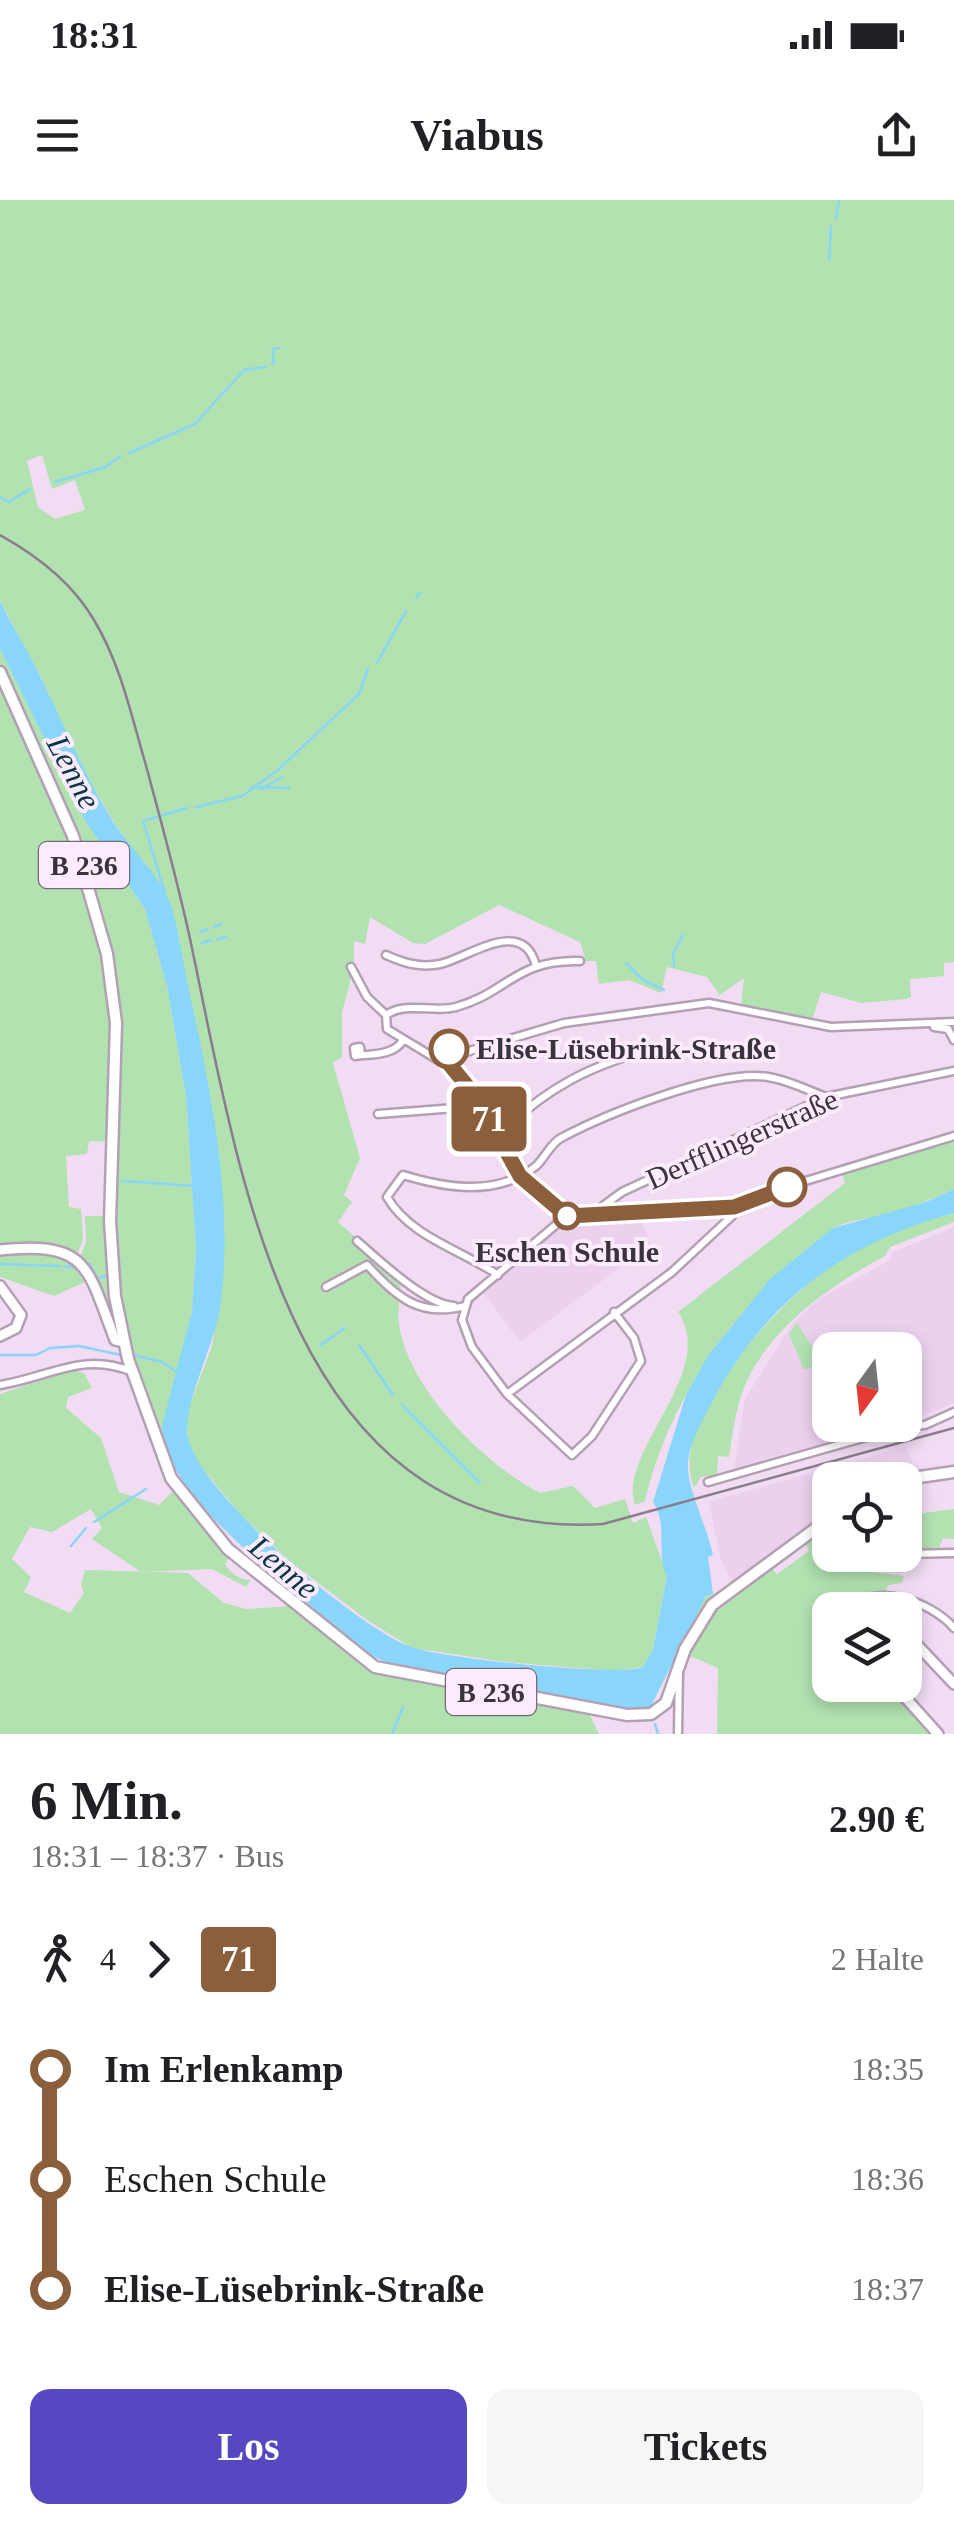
<!DOCTYPE html>
<html lang="de">
<meta charset="utf-8">
<style>
:root{--surface:#fff;--page:#f6f6f6;--text:#202124;--muted:#757577;--accent:#5548c0}
body{margin:0;font-family:"Times New Roman",serif;background:var(--page);color:var(--text);height:100vh;display:flex;flex-direction:column;font-size:38px;white-space:nowrap}
*{box-sizing:border-box;margin:0}
p{font-size:32px;color:var(--muted)}
.icon{flex:none;width:55px;height:55px;fill:none;stroke:currentColor;stroke-width:2;stroke-linecap:round;stroke-linejoin:round}
.map{position:relative;height:1534px;overflow:hidden}
.sheet{display:flex;flex-direction:column;background:var(--surface);flex:1}
.sheet>*{flex:none}
.badge{padding:0 20px;border-radius:8px;font-size:35px;line-height:65px}
.needle{width:65px;rotate:195deg}
.buttons{position:absolute;left:812px;top:1132px;display:grid;gap:20px}
.buttons a{display:grid;place-items:center;width:110px;height:110px;border-radius:20px;background:var(--surface);box-shadow:0 5px 15px #0003;font-size:50px}
.map>.badge{position:absolute;translate:-50% -50%;box-shadow:0 0 0 5px #fff}
.legs{display:flex;align-items:center;gap:15px;height:110px;padding:0 30px;font-size:32px}
.legs p{margin-inline-start:auto}
.overview{display:flex;align-items:center;justify-content:space-between;height:170px;padding:0 30px}
h1{font-size:55px;font-weight:600;line-height:75px}
.action{display:flex;gap:20px;margin-top:auto;padding:20px 30px}
.action a{flex:1;height:115px;border-radius:20px;background:var(--accent);color:#fff;font-size:40px;font-weight:600;line-height:115px;text-align:center}
.action a+a{background:var(--page);color:var(--text)}
ul{padding:0 30px;list-style:none}
li{display:flex;align-items:center;gap:35px;height:110px;font-size:38px}
li i{display:grid;place-items:center;width:15px;height:100%;margin:0 12px;background:currentColor}
li i::after{content:'';width:25px;height:25px;margin:-12px;border:8px solid;border-radius:50%;background:var(--surface)}
li p{margin-inline-start:auto}
li:first-child i{background:linear-gradient(#0000 50%,currentColor 0)}
li:last-child i{background:linear-gradient(currentColor 50%,#0000 0)}
.status{display:flex;justify-content:space-between;align-items:center;height:70px;padding:0 50px;background:var(--surface);direction:ltr}
.status svg{height:28px;fill:currentColor}
header{display:flex;justify-content:space-between;align-items:center;height:130px;padding:0 30px;background:var(--surface);font-size:45px;font-weight:600}
.map>svg:first-child{display:block}
</style>
<div class="status"><b>18:31</b><svg viewBox="0 0 49 12"><path d="M0 12V9h3v3zM5 12V6h3v6zM10 12V3h3v9zM15 12V0h3v12zM26 1h20v11H26zM47 4h2v5h-2z"/></svg></div>
<header><svg class="icon" aria-label="menu" viewBox="0 0 24 24"><path d="M4 6h16M4 12h16M4 18h16"/></svg>Viabus<svg class="icon" aria-label="share" viewBox="0 0 24 24"><path d="M12 15V3M7 8l5-5 5 5M5 13v7h14v-7"/></svg></header>
<div class="map">
<svg width="954" height="1534" viewBox="0 0 954 1534">
<rect width="100%" height="100%" fill="#f1dcf3"/>
<path fill="#ecd1ee" d="M 641,1018 L 650,1045 L 520,1142 L 483,1093 L 564,1024 Z
M 954,1027 L 954,1203 L 905,1223 L 905,1150 L 830,1150 L 830,1225 L 899,1225 L 867,1237 L 864,1232 L 734,1268 L 745,1199 L 791,1125 L 817,1100 L 887,1062 L 893,1052 Z
M 906,1246 L 916,1270 L 888,1280 L 830,1280 L 830,1313 L 732,1384 L 720,1357 L 709,1302 Z"/>
<path fill="#b1e2b0" fill-rule="evenodd" d="M 0,0 L 954,0 L 954,762 L 944,763 L 944,776 L 910,779 L 911,797 L 906,799 L 861,803 L 821,792 L 813,817 L 806,817 L 741,805 L 744,778 L 720,795 L 707,777 L 667,767 L 661,793 L 629,780 L 599,784 L 596,761 L 586,761 L 580,742 L 499,705 L 425,744 L 413,743 L 370,717 L 365,744 L 354,741 L 354,768 L 342,812 L 342,857 L 333,863 L 360,958 L 344,995 L 352,1002 L 338,1022 L 401,1077 C 401,1092 397,1109 399,1124 C 408,1189 484,1264 540,1293 L 573,1286 L 595,1308 L 625,1299 L 633,1323 L 646,1317 L 667,1375 L 653,1449 L 643,1467 L 615,1471 L 506,1462 L 412,1448 L 367,1420 L 292,1363 L 241,1315 L 196,1261 L 188,1242 L 186,1215 L 212,1146 L 223,1074 L 220,991 L 208,883 L 169,701 L 115,624 L 72,551 L 41,478 L 0,401 ZM 42,255 L 52,289 L 75,280 L 85,310 L 55,319 L 38,307 L 27,261 Z
M 0,449 L 84,619 L 145,709 L 167,786 L 186,894 L 196,1049 L 192,1111 L 163,1242 C 146,1194 126,1147 118,1097 C 103,1006 123,914 118,823 C 116,767 101,712 85,659 L 80,664 L 104,754 L 113,822 L 110,942 L 89,941 L 87,954 L 66,956 L 69,1007 L 81,1009 L 83,1039 L 77,1055 L 58,1044 L 0,1049 Z
M 954,940 L 954,989 C 933,999 912,1007 890,1014 C 873,1018 845,1020 831,1030 C 743,1097 671,1190 645,1301 L 635,1305 C 617,1252 719,1171 678,1112 L 845,983 L 842,973 Z
M 954,1013 L 954,1022 L 890,1047 L 885,1056 C 828,1086 757,1136 739,1203 C 734,1220 732,1239 729,1257 L 718,1256 L 717,1275 L 701,1277 L 694,1288 C 664,1213 795,1086 852,1050 C 881,1032 922,1022 954,1013 Z
M 85,1016 L 108,1016 L 115,1131 L 80,1057 L 86,1042 Z
M 9,1051 C 42,1053 70,1048 87,1081 L 54,1096 L 0,1077 L 0,1054 Z
M 797,1123 L 822,1162 L 804,1170 L 789,1134 Z
M 73,1170 L 84,1173 L 92,1188 L 68,1197 L 66,1208 L 101,1238 L 119,1292 L 159,1305 L 175,1289 L 230,1356 L 225,1364 C 231,1374 240,1380 251,1380 L 246,1387 L 212,1369 L 141,1372 L 92,1339 L 102,1328 L 91,1309 L 52,1332 L 30,1327 L 12,1359 L 31,1377 L 24,1392 L 70,1413 L 84,1393 L 81,1385 L 85,1370 L 188,1373 L 224,1403 L 246,1409 L 294,1406 L 352,1457 L 377,1471 L 587,1509 L 599,1534 L 0,1534 L 0,1194 Z
M 905,1284 L 917,1314 L 954,1309 L 954,1339 L 943,1338 L 938,1351 L 905,1352 Z
M 830,1325 L 830,1355 L 875,1355 L 868,1361 L 872,1372 L 904,1376 L 902,1383 L 888,1385 L 885,1395 L 855,1399 L 845,1410 L 830,1410 L 830,1485 L 887,1485 L 935,1534 L 717,1534 L 718,1468 L 676,1450 L 706,1396 L 713,1394 L 717,1405 L 771,1367 L 777,1374 L 809,1351 L 805,1342 Z"/>
<path fill="#89d6fa" d="M 0,401 C 12,426 27,449 39,474 C 64,525 84,575 114,623 C 130,648 160,675 170,703 C 179,729 182,758 188,785 C 210,887 235,1003 220,1108 C 215,1144 181,1208 188,1238 C 200,1294 357,1427 411,1447 C 441,1458 617,1477 643,1467 L 653,1449 L 667,1376 C 655,1355 669,1325 653,1302 L 686,1195 L 708,1156 L 770,1079 L 833,1028 L 926,1002 L 954,989 L 954,1013 C 844,1043 764,1102 711,1204 C 702,1222 687,1247 688,1268 C 688,1289 708,1330 713,1355 L 708,1357 L 713,1394 L 706,1396 L 650,1508 L 636,1510 C 555,1495 469,1488 389,1463 C 358,1453 327,1420 303,1399 C 258,1360 165,1290 162,1226 L 192,1111 L 196,1049 L 186,895 L 167,786 L 145,709 L 84,619 L 0,449 Z"/>
<g fill="none" stroke-linecap="round" stroke-linejoin="round">
<path stroke="#89d6fa" stroke-width="2.5" d="M 836,19 L 839,0
M 829,60 L 831,26
M 273,165 L 273,149 L 279,148
M 129,253 L 195,224 L 244,170 L 266,167
M 55,282 L 105,267 L 121,256
M 0,297 L 9,302 L 30,289
M 416,398 L 420,393
M 377,463 L 406,411
M 252,587 L 289,588
M 261,589 L 282,577
M 196,607 L 242,596 L 278,570 L 359,494 L 368,469
M 165,693 L 143,621 L 187,608
M 214,727 L 221,724
M 200,732 L 208,729
M 218,739 L 226,737
M 202,743 L 212,740
M 626,763 L 643,780 L 664,790
M 674,766 L 673,754 L 683,735
M 122,981 L 195,986
M 0,1064 L 60,1066
M 90,1064 L 97,1079 L 105,1076
M 64,1067 L 73,1067
M 320,1145 L 345,1128
M 359,1145 L 393,1195
M 129,1154 L 162,1162 L 180,1174
M 0,1155 L 36,1155 L 50,1148 L 79,1146 L 121,1155
M 402,1205 L 480,1283
M 916,1229 L 927,1219
M 94,1322 L 146,1289
M 71,1346 L 86,1328
M 655,1524 L 658,1534
M 392,1534 L 403,1507"/>
<g stroke="#b4a0b5" stroke-width="11">
<path id="street" d="M 386,755 C 404,763 420,768 440,764 C 468,758 523,715 536,766
M 351,767 L 367,797 L 386,815 L 387,829 L 453,869 L 481,905 L 519,976 L 567,1016
M 386,815 C 406,801 433,813 456,807 C 507,793 516,759 580,761
M 934,827 L 948,829 L 954,840
M 361,855 L 360,847 L 354,848 L 355,856 C 370,854 394,856 403,840
M 456,855 L 564,823 L 709,803 L 831,827 L 954,822
M 440,858 L 444,850 L 451,850 L 456,855 L 450,865
M 378,914 L 481,906
M 498,936 C 545,888 592,864 657,848
M 600,1014 L 603,1006 L 622,992 L 826,897 L 954,871
M 357,1041 C 379,1060 426,1105 454,1106
M 498,1075 C 462,1050 410,1037 387,997 L 403,975 C 446,988 497,997 536,966 C 545,958 550,944 561,938 C 606,914 718,869 768,877 C 788,880 807,890 826,897
M 326,1087 L 367,1065 C 397,1097 419,1118 465,1106
M 614,1112 L 634,1138 L 641,1161 L 592,1236 L 572,1255 L 507,1194 L 472,1147 L 462,1120 L 468,1099 L 558,1023 L 567,1016 L 735,1007 L 769,992 L 954,936
M 0,1185 C 51,1177 82,1151 133,1172
M 507,1194 L 672,1072 L 732,1016 L 735,1007
M 708,1282 L 905,1226 L 925,1225 L 954,1212
M 905,1354 L 954,1353
M 848,1410 C 875,1381 932,1402 954,1428
M 678,1534 L 679,1470"/>
</g>
<g stroke="#b4a0b5" stroke-width="14">
<path id="secondary" d="M 0,1050 C 88,1041 87,1066 115,1140 L 124,1142
M 0,1086 L 21,1115 L 16,1128 L 0,1136
M 905,1432 L 954,1484
M 894,1485 L 938,1534"/>
</g>
<g stroke="#b4a0b5" stroke-width="15">
<path id="primary" d="M 0,472 L 73,636 L 107,754 L 116,823 L 110,1021 L 115,1096 L 128,1159 L 171,1278 L 228,1349 L 375,1467 L 627,1515 L 651,1514 L 666,1503 L 685,1449 L 712,1405 L 830,1318
M 899,1280 L 954,1272"/>
</g>
<use href="#street" stroke="#fff" stroke-width="6"/>
<use href="#secondary" stroke="#fff" stroke-width="9"/>
<use href="#primary" stroke="#fff" stroke-width="10"/>
<path stroke="#8a7d8c" stroke-width="2.5" d="M 0,335 C 38,356 72,382 94,420 C 120,463 131,514 145,562 C 162,625 180,689 193,753 C 241,982 293,1343 603,1324 L 954,1228"/>
</g>
<g fill="none" stroke-linecap="round" stroke-linejoin="round">
<g stroke="#fff" stroke-width="22">
<path id="line-1" d="M 449,849 L 456,855 L 450,865 L 477,898 L 520,976 L 567,1016 L 734,1007 L 787,987"/>
</g>
<use href="#line-1" stroke="#8b5e3c" stroke-width="15"/>
</g>
<g fill="#fff" stroke="#8b5e3c" stroke-width="5">
<circle cx="449" cy="849" r="18"/>
<circle cx="787" cy="987" r="18"/>
<circle cx="567" cy="1016" r="12"/>
</g>
<g text-anchor="middle" stroke-width="8" stroke-linejoin="round" paint-order="stroke">
<g fill="#fcebfd" stroke="#756a76" stroke-width="2.5">
<rect x="39" y="642" width="90" height="46" rx="8"/>
<rect x="446" y="1469" width="90" height="46" rx="8"/>
</g>
<g font-size="28" font-weight="bold" fill="#3b333c">
<text x="84" y="675">B 236</text>
<text x="491" y="1502">B 236</text>
</g>
<g font-size="30" font-weight="bold" fill="#3b333c" stroke="#fcebfd" text-anchor="start">
<text x="476" y="859">Elise-Lüsebrink-Straße</text>
<text x="567" y="1062" text-anchor="middle">Eschen Schule</text>
</g>
<g font-size="30" fill="#3b333c" stroke="#fcebfd">
<text transform="translate(742 939) rotate(-24)" y="10">Derfflingerstraße</text>
</g>
<g font-size="32" font-style="italic" fill="#053547" stroke="#fcebfd">
<text transform="translate(74 572) rotate(62)" y="11">Lenne</text>
<text transform="translate(284 1367) rotate(40)" y="11">Lenne</text>
</g>
</g>
</svg>
<div class="buttons">
<a><svg class="needle" viewBox="-14 -14 28 28"><path d="M0-13l5 13h-10z" fill="#e53935"/><path d="M0 13l5-13h-10z" fill="#757577"/></svg></a>
<a><svg class="icon" aria-label="locate" viewBox="0 0 24 24"><circle cx="12" cy="12" r="6"/><path d="M12 2v4M12 18v4M2 12h4M18 12h4"/></svg></a>
<a><svg class="icon" aria-label="layers" viewBox="0 0 24 24"><path d="M12 4l9 5-9 5-9-5zM3 14l9 5 9-5"/></svg></a>
</div>
<b class="badge" style="left:489px;top:919px;background:#8b5e3c;color:#fff">71</b>
</div>
<section class="sheet">
<div class="overview"><div><h1>6 Min.</h1><p>18:31 – 18:37 · Bus</p></div><b>2.90 €</b></div>
<div class="legs"><svg class="icon" aria-label="walk" viewBox="0 0 24 24"><circle cx="13" cy="4" r="2"/><path d="M13 8l-2 6 4 7M11 14l-3 7M7 12l3-4h3l4 4"/></svg>4<svg class="icon" aria-label="forward" viewBox="0 0 24 24"><path d="M9 5l7 7-7 7"/></svg><b class="badge" style="background:#8b5e3c;color:#fff">71</b><p>2 Halte</p></div>
<ul>
<li><i style="color:#8b5e3c"></i><b>Im Erlenkamp</b><p>18:35</p></li>
<li><i style="color:#8b5e3c"></i><span>Eschen Schule</span><p>18:36</p></li>
<li><i style="color:#8b5e3c"></i><b>Elise-Lüsebrink-Straße</b><p>18:37</p></li>
</ul>
<div class="action"><a>Los</a><a>Tickets</a></div>
</section>
